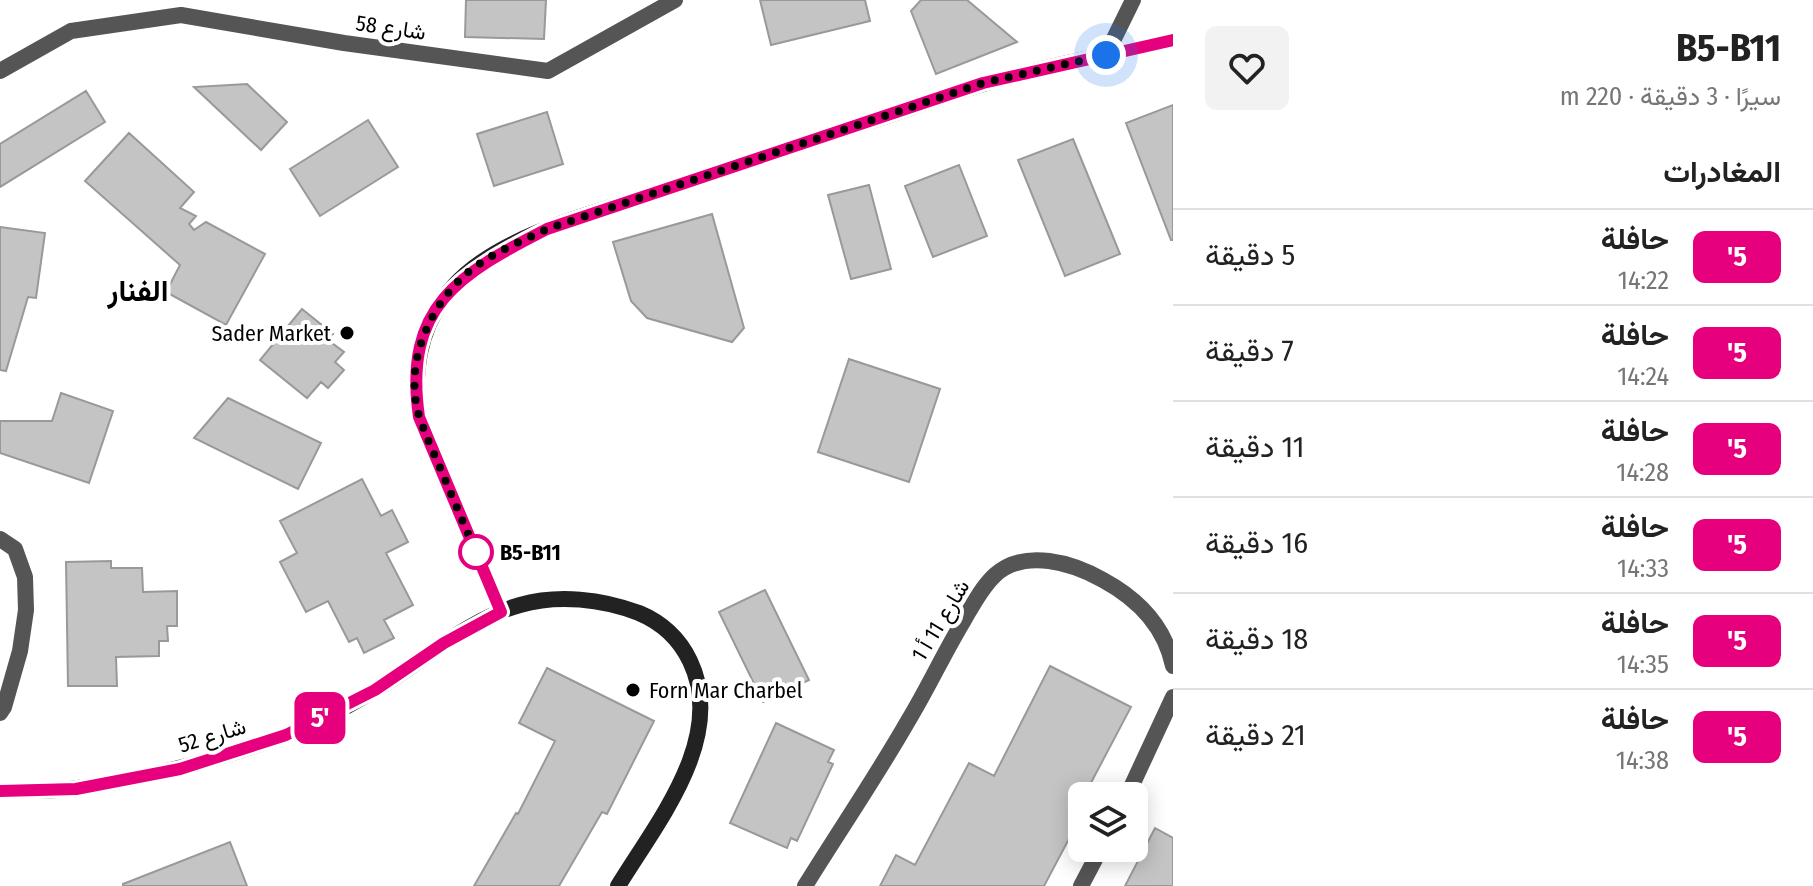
<!DOCTYPE html>
<html lang="ar">
<meta charset="utf-8">
<style>
:root{--surface:#fff;--page:#f2f2f2;--text:#222;--muted:#767676;--line:#e0e0e0}
body{margin:0;font-family:"Fira Sans Condensed",Vazirmatn,sans-serif;background:var(--page);color:var(--text);direction:rtl;height:100vh;display:flex;flex-direction:column;font-size:30px;white-space:nowrap}
*{box-sizing:border-box;margin:0}
p{font-size:26px;color:var(--muted)}
.icon{flex:none;width:44px;height:44px;fill:none;stroke:currentColor;stroke-width:2;stroke-linecap:round;stroke-linejoin:round}
.map{position:relative;flex:1;overflow:hidden;direction:ltr}
.panel{display:flex;flex-direction:column;background:var(--surface);width:640px}
.panel>*{flex:none}
.badge{padding:0 16px;border-radius:12px;font-size:28px;line-height:52px}
.controls{position:absolute;left:1068px;top:782px;display:grid;gap:16px}
.controls a{display:grid;place-items:center;width:80px;height:80px;border-radius:12px;background:var(--surface);box-shadow:0 4px 20px #0003;font-size:40px}
.you{position:absolute;width:40px;height:40px;margin:-20px;border:6px solid #fff;border-radius:50%;background:#1a73e8;box-shadow:0 0 0 12px #1a73e833}
.map>.badge{position:absolute;translate:-50% -50%;box-shadow:0 0 0 4px #fff}
h2{padding:0 32px;font-size:30px;line-height:72px}
.round{display:grid;place-items:center;flex:none;width:84px;height:84px;border-radius:12px;background:var(--page)}
.overview{display:flex;align-items:center;justify-content:space-between;height:136px;padding:0 32px}
h1{font-size:38px;font-weight:700;line-height:60px}
ul{padding:0;list-style:none}
li{display:flex;align-items:center;gap:24px;height:96px;padding:0 32px;border-top:2px solid var(--line)}
li div{flex:1}
li b{display:block;font-size:30px}
li em{font-style:normal}
li .badge{min-width:88px;font-weight:700;text-align:center}
main{display:flex;flex:1;min-height:0}
.map>svg:first-child{display:block}
</style>
<main>
<section class="panel">
<div class="overview"><div><h1>B5-B11</h1><p>سيرًا · 3 دقيقة · 220 m</p></div><a class="round"><svg class="icon" aria-label="heart" viewBox="0 0 24 24"><path d="M12 20l-8-8c-3-5 5-10 8-4 3-6 11-1 8 4z"/></svg></a></div>
<h2>المغادرات</h2>
<ul>
<li><span class="badge" style="background:#e6007e;color:#fff">5'</span><div><b>حافلة</b><p>14:22</p></div><em>5 دقيقة</em></li>
<li><span class="badge" style="background:#e6007e;color:#fff">5'</span><div><b>حافلة</b><p>14:24</p></div><em>7 دقيقة</em></li>
<li><span class="badge" style="background:#e6007e;color:#fff">5'</span><div><b>حافلة</b><p>14:28</p></div><em>11 دقيقة</em></li>
<li><span class="badge" style="background:#e6007e;color:#fff">5'</span><div><b>حافلة</b><p>14:33</p></div><em>16 دقيقة</em></li>
<li><span class="badge" style="background:#e6007e;color:#fff">5'</span><div><b>حافلة</b><p>14:35</p></div><em>18 دقيقة</em></li>
<li><span class="badge" style="background:#e6007e;color:#fff">5'</span><div><b>حافلة</b><p>14:38</p></div><em>21 دقيقة</em></li>
</ul>
</section>
<div class="map">
<svg width="1173" height="886" viewBox="0 0 1173 886">
<rect width="100%" height="100%" fill="#fff"/>
<path fill="#c4c4c4" stroke="#999" stroke-width="2" d="M 466,0 L 546,0 L 544,39 L 465,37 Z
M 760,0 L 865,0 L 870,21 L 771,45 Z
M 921,0 L 967,0 L 1017,42 L 936,74 L 911,11 Z
M 247,84 L 287,122 L 261,150 L 194,87 Z
M 86,91 L 105,122 L 0,187 L 0,144 Z
M 1173,105 L 1173,240 L 1171,240 L 1126,123 Z
M 547,112 L 563,164 L 494,186 L 477,134 Z
M 368,120 L 398,167 L 320,216 L 290,169 Z
M 129,133 L 194,192 L 180,208 L 196,216 L 189,224 L 194,230 L 206,222 L 265,254 L 226,325 L 166,292 L 180,265 L 85,181 Z
M 1073,139 L 1120,254 L 1065,276 L 1018,160 Z
M 959,165 L 987,236 L 933,257 L 905,186 Z
M 869,185 L 891,269 L 851,279 L 828,195 Z
M 712,214 L 744,328 L 732,342 L 647,318 L 631,301 L 613,242 Z
M 0,227 L 45,233 L 36,298 L 28,297 L 6,371 L 0,370 Z
M 302,309 L 333,334 L 328,340 L 344,352 L 335,362 L 344,370 L 328,388 L 321,382 L 307,398 L 260,360 Z
M 849,359 L 940,389 L 909,482 L 818,452 Z
M 61,393 L 113,411 L 89,483 L 0,453 L 0,421 L 52,421 Z
M 228,398 L 321,443 L 298,489 L 194,438 Z
M 362,479 L 381,516 L 392,510 L 408,542 L 386,553 L 413,605 L 384,620 L 394,638 L 364,653 L 357,638 L 349,642 L 328,601 L 306,612 L 280,562 L 297,553 L 280,521 Z
M 111,561 L 111,568 L 142,568 L 143,592 L 177,591 L 177,626 L 167,626 L 168,641 L 159,641 L 159,656 L 116,657 L 117,686 L 68,686 L 66,562 Z
M 765,590 L 809,680 L 763,702 L 719,612 Z
M 1050,666 L 1131,707 L 1084,796 L 1082,796 L 1073,817 L 1079,820 L 1044,886 L 880,886 L 896,855 L 915,865 L 969,763 L 994,776 Z
M 547,668 L 654,721 L 607,814 L 602,812 L 559,886 L 474,886 L 516,813 L 518,814 L 555,741 L 519,723 Z
M 776,723 L 834,750 L 828,762 L 833,764 L 797,841 L 791,838 L 787,848 L 730,823 Z
M 1155,828 L 1173,838 L 1173,886 L 1125,886 Z
M 230,842 L 247,886 L 123,886 L 123,884 Z"/>
<g fill="none" stroke-linecap="round" stroke-linejoin="round">
<path stroke="#555" stroke-width="16" d="M 1106,55 L 1133,0
M 0,71 L 71,31 L 181,15 L 344,43 L 548,71 L 675,0
M 0,539 L 15,549 L 25,577 L 26,610 L 20,651 L 4,707 L 0,713
M 1127,796 L 1173,697
M 805,886 C 839,831 876,777 908,721 C 928,688 944,653 964,620 C 972,606 982,587 995,575 C 1025,548 1073,563 1103,580 C 1138,599 1165,627 1173,666
M 1081,886 L 1101,848"/>
<path stroke="#222" stroke-width="16" d="M 501,612 L 419,417 C 411,362 423,312 466,274 C 514,232 595,213 655,193 C 725,168 797,146 868,122 C 907,110 945,95 983,84 C 1046,66 1110,54 1173,40
M 0,791 C 26,790 53,792 78,788 C 148,778 217,760 283,736 C 314,725 347,707 375,690 C 423,662 466,620 520,605 C 558,594 602,599 639,613 C 663,623 679,638 690,661 C 727,738 657,822 618,886"/>
</g>
<g fill="none" stroke-linecap="round" stroke-linejoin="round">
<g stroke="#fff" stroke-width="18">
<path id="line" d="M 0,791 L 76,789 L 180,769 L 286,735 L 375,690 L 444,643 L 501,612 L 419,417 C 403,306 459,274 547,229 L 983,83 L 1173,40"/>
</g>
<use href="#line" stroke="#e6007e" stroke-width="12"/>
<path stroke="#000" stroke-width="8" stroke-dasharray="0 14.4" d="M 476,552 L 478,556 C 466,530 455,503 444,477 C 436,458 427,439 420,419 C 403,368 427,309 466,274 C 489,254 520,242 547,229 L 983,83 L 1106,55"/>
</g>
<g fill="#000" stroke="#fff" stroke-width="3">
<circle cx="347" cy="333" r="8"/>
<circle cx="633" cy="690" r="8"/>
</g>
<circle fill="#fff" stroke="#e6007e" stroke-width="4" cx="476" cy="552" r="16"/>
<g text-anchor="middle" stroke-width="8" stroke-linejoin="round" paint-order="stroke">
<g font-size="22" fill="#000" stroke="#fff">
<text transform="translate(391 27) rotate(8)" y="8">شارع 58</text>
<text transform="translate(940 620) rotate(-59)" y="8">شارع 11 أ 1</text>
<text transform="translate(212 735) rotate(-17)" y="8">شارع 52</text>
</g>
<g font-size="22" fill="#000" stroke="#fff" text-anchor="end">
<text x="331" y="341">Sader Market</text>
<text x="649" y="698" text-anchor="start">Forn Mar Charbel</text>
</g>
<g font-size="22" font-weight="bold" fill="#000" stroke="#fff" text-anchor="start">
<text x="500" y="560">B5-B11</text>
</g>
<g font-size="30" font-weight="bold" fill="#000" stroke="#fff">
<text x="138" y="301">الفنار</text>
</g>
</g>
</svg>
<div class="controls">
<a><svg class="icon" aria-label="layers" viewBox="0 0 24 24"><path d="M12 4l9 5-9 5-9-5zM3 14l9 5 9-5"/></svg></a>
</div>
<div class="you" style="left:1106px;top:55px"></div>
<b class="badge" style="left:320px;top:718px;background:#e6007e;color:#fff">5'</b>
</div>
</main>
